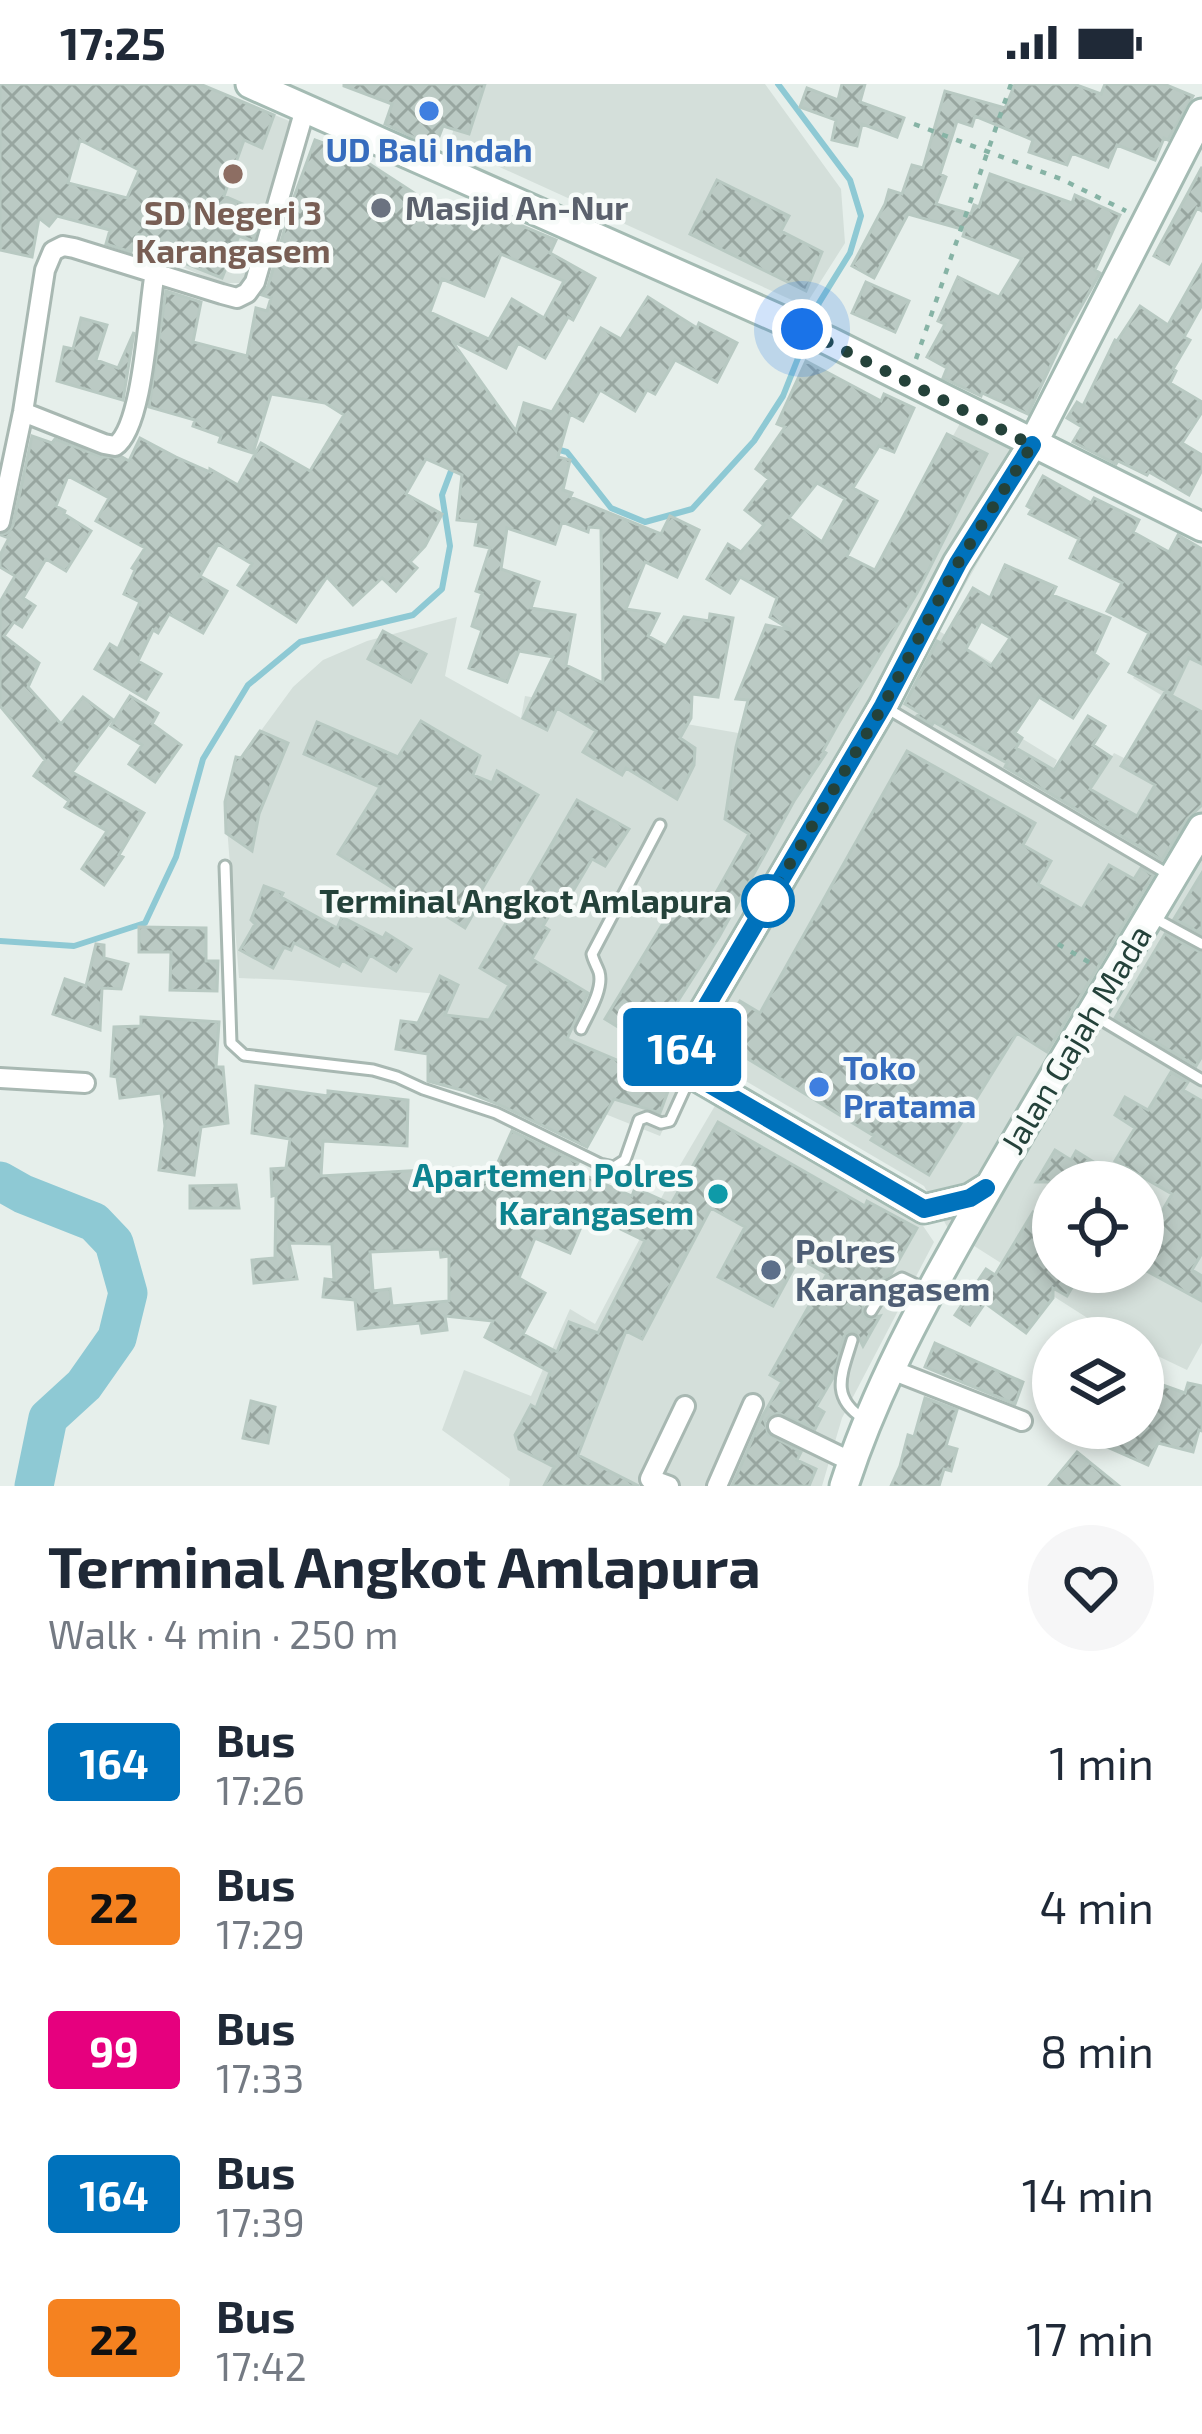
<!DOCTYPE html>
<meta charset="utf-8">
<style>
:root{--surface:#fff;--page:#f6f6f7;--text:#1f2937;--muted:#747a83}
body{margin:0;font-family:"Exo 2",sans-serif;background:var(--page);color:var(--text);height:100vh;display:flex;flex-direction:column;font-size:45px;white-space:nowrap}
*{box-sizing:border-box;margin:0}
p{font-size:39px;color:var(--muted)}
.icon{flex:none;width:66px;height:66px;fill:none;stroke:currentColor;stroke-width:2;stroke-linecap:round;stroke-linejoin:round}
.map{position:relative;height:1402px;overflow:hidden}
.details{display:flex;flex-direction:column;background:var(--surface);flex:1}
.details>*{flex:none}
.badge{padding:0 24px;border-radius:9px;font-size:42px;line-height:78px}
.controls{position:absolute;left:1032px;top:1077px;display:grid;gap:24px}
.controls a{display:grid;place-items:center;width:132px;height:132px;border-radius:50%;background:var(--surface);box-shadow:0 6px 18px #0003;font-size:60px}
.you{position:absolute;width:60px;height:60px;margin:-30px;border:9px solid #fff;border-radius:50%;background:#1a73e8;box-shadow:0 0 0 18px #1a73e833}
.map>.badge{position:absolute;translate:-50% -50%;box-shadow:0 0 0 6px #fff}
.round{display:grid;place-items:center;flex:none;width:126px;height:126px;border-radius:63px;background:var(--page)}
.overview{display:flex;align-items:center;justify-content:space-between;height:204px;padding:0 48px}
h1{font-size:57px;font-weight:700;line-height:90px}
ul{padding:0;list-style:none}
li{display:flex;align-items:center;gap:36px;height:144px;padding:0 48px}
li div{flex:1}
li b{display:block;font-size:45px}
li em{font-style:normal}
li .badge{min-width:132px;font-weight:700;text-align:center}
.status{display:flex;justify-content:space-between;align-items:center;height:84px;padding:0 60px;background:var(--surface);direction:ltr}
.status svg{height:33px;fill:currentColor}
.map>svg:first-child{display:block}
</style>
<div class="status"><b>17:25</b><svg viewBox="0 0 49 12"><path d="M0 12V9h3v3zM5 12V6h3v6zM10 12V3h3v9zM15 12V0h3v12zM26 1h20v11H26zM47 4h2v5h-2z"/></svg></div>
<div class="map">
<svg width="1202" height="1402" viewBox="0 0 1202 1402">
<defs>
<pattern id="building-cross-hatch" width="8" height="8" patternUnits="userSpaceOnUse" patternTransform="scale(3)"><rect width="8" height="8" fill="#bbcac4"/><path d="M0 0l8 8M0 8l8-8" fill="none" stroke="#98a6a0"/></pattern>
</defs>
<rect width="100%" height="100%" fill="#e6efeb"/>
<path fill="#d4dfda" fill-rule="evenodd" d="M 468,0 L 765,0 L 841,105 L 845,159 L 805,222 L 449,60 Z
M 218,7 L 294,39 L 243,199 L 220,199 L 159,173 Z
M 972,318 L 1047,357 L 939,547 L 996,581 L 971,623 L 1057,676 L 1054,683 L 1091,705 L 1114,669 L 1124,674 L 1161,611 L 1133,594 L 1202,479 L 1202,1259 L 1187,1286 L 1143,1265 L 1143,1254 L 1122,1254 L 1108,1247 L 949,1146 L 924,1102 L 698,969 L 660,1052 L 423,957 L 438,910 L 289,896 L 239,894 L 225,718 L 236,673 L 241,674 L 293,603 L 323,576 L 367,557 L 457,533 L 445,592 L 521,634 L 525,612 L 744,650 L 792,639 ZM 1053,1098 L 1143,1098 L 1143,1188 L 1053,1188 Z
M 716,1020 L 915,1130 L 934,1158 L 842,1334 L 822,1402 L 509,1402 L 510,1395 L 442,1346 L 464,1286 L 531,1312 L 570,1225 L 595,1240 L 666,1105 Z"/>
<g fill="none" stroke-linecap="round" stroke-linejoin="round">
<path stroke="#8ec9d4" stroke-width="6" d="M 778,0 L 850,96 L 861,132 L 850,169 L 819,219 L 811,241
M 556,365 L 567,368 L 611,424 L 645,438 L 692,425 L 754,357 L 783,312 L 806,254
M 0,857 L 74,862 L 145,839 L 176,773 L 203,675 L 248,601 L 300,558 L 413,531 L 442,505 L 450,462 L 442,411 L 454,379"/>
<path stroke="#8ec9d4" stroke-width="39" d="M 0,1097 L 23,1110 L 94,1138 L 114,1159 L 128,1209 L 117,1254 L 84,1301 L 48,1334 L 34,1402"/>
</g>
<path fill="url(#building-cross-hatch)" stroke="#b8c9c2" stroke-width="3" fill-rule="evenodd" d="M 0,0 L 200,0 L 274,31 L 262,64 L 244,56 L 224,112 L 261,128 L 253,157 L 239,152 L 222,194 L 164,171 L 169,160 L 137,150 L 131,168 L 106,160 L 110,146 L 57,132 L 49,142 L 39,134 L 32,173 L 0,166 ZM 80,56 L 139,86 L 127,114 L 68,99 Z
M 344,0 L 485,0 L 469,50 L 443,42 L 435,63 L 385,40 L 392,20 L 344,2 Z
M 842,0 L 865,0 L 860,18 L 904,34 L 897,53 L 862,40 L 857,62 L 832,56 L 836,36 L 800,23 L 807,4 L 838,16 Z
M 1015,0 L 1074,0 L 1101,10 L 1105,0 L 1164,0 L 1193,12 L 1168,56 L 1164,54 L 1155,76 L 1117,61 L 1108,83 L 1072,69 L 1067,81 L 1029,68 L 1033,56 L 975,32 L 972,42 L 957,37 L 940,90 L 946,93 L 936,120 L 971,130 L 974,121 L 979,123 L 990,90 L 1072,119 L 1075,111 L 1120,131 L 1095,186 L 1100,189 L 1064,253 L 1028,330 L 982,309 L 981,312 L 943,294 L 947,284 L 927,273 L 945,240 L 938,237 L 958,193 L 999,213 L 1022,175 L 963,152 L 965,146 L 908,130 L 874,194 L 852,182 L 885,120 L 889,106 L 902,110 L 912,81 L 923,84 L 945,7 L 1005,24 Z
M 315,56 L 356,71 L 431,120 L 464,129 L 468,119 L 556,156 L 550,169 L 595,194 L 573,236 L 568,233 L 545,274 L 518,259 L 506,284 L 452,257 L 516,347 L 524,319 L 552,328 L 601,244 L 621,255 L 648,213 L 697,244 L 699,239 L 737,259 L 717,298 L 675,276 L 655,310 L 647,306 L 635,327 L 600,306 L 583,337 L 570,330 L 558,373 L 570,376 L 563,406 L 572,409 L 570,413 L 661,450 L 670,432 L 699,446 L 677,493 L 645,478 L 626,525 L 659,530 L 648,552 L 666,562 L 684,533 L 709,537 L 710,530 L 733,534 L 718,613 L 692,610 L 691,634 L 680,654 L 695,664 L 694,681 L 677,715 L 626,684 L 622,691 L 583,668 L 596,647 L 557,624 L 547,646 L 523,634 L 553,573 L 519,567 L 507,598 L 469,584 L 482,546 L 472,542 L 482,509 L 476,507 L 490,464 L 475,461 L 479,438 L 457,436 L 462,391 L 426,375 L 406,410 L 442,430 L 425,462 L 410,478 L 417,484 L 396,507 L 382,494 L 353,521 L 327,493 L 296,538 L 238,501 L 252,480 L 218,460 L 200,492 L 227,507 L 203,549 L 169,530 L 158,549 L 153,546 L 138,577 L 161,590 L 146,615 L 95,585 L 110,560 L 118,565 L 140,518 L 124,510 L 135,486 L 132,484 L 145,464 L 96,437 L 109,414 L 68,392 L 56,422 L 65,427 L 64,430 L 91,447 L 66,487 L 46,475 L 23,514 L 35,522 L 22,543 L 14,538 L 4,552 L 39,579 L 28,603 L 61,640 L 83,613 L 112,635 L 72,688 L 144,729 L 119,771 L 123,773 L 104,801 L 82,785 L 107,747 L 65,723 L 69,717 L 34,692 L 45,676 L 0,622 L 0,518 L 15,492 L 0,483 L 0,471 L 9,454 L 1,451 L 9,448 L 13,441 L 32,352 L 52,359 L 55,355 L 102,373 L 122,373 L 129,377 L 140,354 L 176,373 L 210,388 L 210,385 L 238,401 L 261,359 L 310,387 L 344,331 L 325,319 L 271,310 L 253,369 L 219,358 L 221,352 L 193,342 L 195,336 L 149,323 L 166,207 L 201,218 L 193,258 L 247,272 L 256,224 L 267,227 L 271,214 L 262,211 L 268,202 L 294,113 ZM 501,170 L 564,197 L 544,234 L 512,215 L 489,255 L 430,228 L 442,195 L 484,212 ZM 562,438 L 588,448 L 589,443 L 601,444 L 603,599 L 566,581 L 575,531 L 531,524 L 539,498 L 501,485 L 507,444 L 555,460 Z
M 1202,83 L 1202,127 L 1197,124 L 1169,180 L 1154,172 Z
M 717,96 L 789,132 L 781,147 L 822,168 L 806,207 L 690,150 Z
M 1202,181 L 1202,221 L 1184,253 L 1190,256 L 1173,285 L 1176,287 L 1170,299 L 1202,318 L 1202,328 L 1182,359 L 1202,371 L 1202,386 L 1189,411 L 1149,388 L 1147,391 L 1118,377 L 1116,380 L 1073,358 L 1082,343 L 1067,334 L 1077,318 L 1083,322 L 1115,256 L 1117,257 L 1140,222 L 1168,241 Z
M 866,198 L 909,217 L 895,248 L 852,229 Z
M 81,234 L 107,241 L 96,276 L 118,284 L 134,248 L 123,316 L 57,297 L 64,263 L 73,265 Z
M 806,277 L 881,317 L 884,310 L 914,324 L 894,368 L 879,362 L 853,404 L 877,417 L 847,472 L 875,486 L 947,350 L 987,370 L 917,509 L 838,640 L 823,667 L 826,669 L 794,717 L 719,853 L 649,962 L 605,935 L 682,808 L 708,823 L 749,750 L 725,735 L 736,663 L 748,616 L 736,615 L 766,541 L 791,546 L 770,533 L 777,514 L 740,493 L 730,509 L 707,495 L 728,460 L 741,468 L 764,441 L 745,426 L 769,395 L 756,385 L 785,343 L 777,340 ZM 817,399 L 845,415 L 822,458 L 789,434 Z
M 1043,392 L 1091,419 L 1094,414 L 1139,436 L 1133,448 L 1169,468 L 1178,451 L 1202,465 L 1202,580 L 1189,574 L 1172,610 L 1129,588 L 1149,549 L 1107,527 L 1122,499 L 1070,474 L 1079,455 L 1029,430 L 1032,425 L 1027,422 Z
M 1005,481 L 1056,503 L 1052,511 L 1110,534 L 1094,570 L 1108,580 L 1073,634 L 1039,613 L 1015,649 L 1022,654 L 1016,664 L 1054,686 L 1088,632 L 1105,642 L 1093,661 L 1111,673 L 1090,705 L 1137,732 L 1155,701 L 1121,682 L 1165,608 L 1202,628 L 1202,721 L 1187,735 L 1162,776 L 1005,683 L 1007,679 L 934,638 L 932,641 L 917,632 L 920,629 L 905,620 L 937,557 L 941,559 L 973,504 L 990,514 ZM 981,537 L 1010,554 L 991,582 L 966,565 Z
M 383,547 L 426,570 L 411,598 L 368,575 Z
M 130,612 L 158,629 L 152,640 L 181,661 L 155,698 L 129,680 L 142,661 L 111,642 Z
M 421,637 L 480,672 L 473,691 L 492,699 L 497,687 L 538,711 L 475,817 L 479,820 L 465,844 L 432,823 L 430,827 L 338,770 L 380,703 L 304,670 L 317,638 L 398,673 Z
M 260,647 L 288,659 L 259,730 L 252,767 L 226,749 L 225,718 L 236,673 L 241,674 Z
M 907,667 L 1035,739 L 1023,761 L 1051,777 L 1038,800 L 1082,825 L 1109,781 L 1134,795 L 1141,784 L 1153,791 L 1047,968 L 1017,949 L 929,1091 L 871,1056 L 874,1052 L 717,956 L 740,917 L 760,929 Z
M 577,716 L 629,745 L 605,782 L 592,775 L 569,814 L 562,810 L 543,842 L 549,846 L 532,875 L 588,909 L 567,955 L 671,999 L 660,1029 L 614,1015 L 587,1063 L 500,1021 L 465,1007 L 428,997 L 428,970 L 396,965 L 401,937 L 418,939 L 440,892 L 458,901 L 445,931 L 489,936 L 509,901 L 480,884 Z
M 1202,789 L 1202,850 L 1174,835 Z
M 264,802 L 283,809 L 281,813 L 337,844 L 342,833 L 383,854 L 386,849 L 411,865 L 396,887 L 370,871 L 361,887 L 342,876 L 339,882 L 294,859 L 291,866 L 284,863 L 273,884 L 240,866 L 255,840 L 251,836 Z
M 139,843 L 206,844 L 206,877 L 218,877 L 217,907 L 170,906 L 171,868 L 139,868 Z
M 1165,850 L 1202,869 L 1202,972 L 1196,982 L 1115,934 Z
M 96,860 L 104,861 L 104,874 L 128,880 L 121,905 L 102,904 L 100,946 L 53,930 L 65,895 L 86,902 Z
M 141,933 L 219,938 L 216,983 L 223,983 L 228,1039 L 201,1043 L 194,1091 L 159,1086 L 165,1042 L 161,1009 L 120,1014 L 117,993 L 111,992 L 114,943 L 141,942 Z
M 1171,988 L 1188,998 L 1183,1006 L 1202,1017 L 1202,1169 L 1192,1186 L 1202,1192 L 1202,1217 L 1143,1185 L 1143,1160 L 1172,1110 L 1115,1077 L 1135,1044 L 1115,1031 L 1125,1013 L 1148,1026 Z
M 256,1002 L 328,1012 L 328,1007 L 408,1016 L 407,1062 L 323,1057 L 321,1092 L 458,1084 L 460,1103 L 489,1098 L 512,1047 L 578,1079 L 574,1086 L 580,1089 L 632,1112 L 635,1104 L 671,1120 L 718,1038 L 865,1122 L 867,1117 L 917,1144 L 891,1190 L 879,1197 L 863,1222 L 863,1230 L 867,1235 L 880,1232 L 863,1262 L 856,1248 L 849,1248 L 844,1252 L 833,1294 L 816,1323 L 824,1328 L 815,1345 L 778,1329 L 770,1332 L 765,1337 L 768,1350 L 801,1368 L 797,1376 L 816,1385 L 809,1402 L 732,1402 L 762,1333 L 782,1298 L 770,1291 L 827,1190 L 799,1174 L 773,1222 L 718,1193 L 745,1143 L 711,1124 L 642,1255 L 626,1247 L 578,1371 L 639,1402 L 544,1402 L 554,1383 L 519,1365 L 515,1351 L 531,1321 L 536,1324 L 550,1288 L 485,1253 L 493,1237 L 445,1232 L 447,1246 L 422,1249 L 420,1239 L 358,1245 L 355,1216 L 323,1213 L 325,1195 L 334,1196 L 332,1160 L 289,1159 L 297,1195 L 254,1199 L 252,1176 L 275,1174 L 276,1111 L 272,1112 L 271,1085 L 286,1084 L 290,1055 L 252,1049 ZM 584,1136 L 603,1144 L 606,1138 L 645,1157 L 598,1249 L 569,1238 L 557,1268 L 523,1250 L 545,1209 L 519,1194 L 535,1154 L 570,1169 ZM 440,1165 L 441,1173 L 449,1172 L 449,1217 L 392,1222 L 390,1205 L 373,1207 L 370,1168 Z
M 1055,1066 L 1071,1076 L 1076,1067 L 1100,1082 L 1091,1097 L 1081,1091 L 1077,1098 L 1036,1098 Z
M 236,1101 L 239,1124 L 190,1124 L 190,1102 Z
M 1033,1128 L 1053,1141 L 1053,1188 L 1081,1188 L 1067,1212 L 1053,1204 L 1053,1214 L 1026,1249 L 985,1219 L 970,1241 L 955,1231 L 986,1185 L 995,1191 Z
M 935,1259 L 1023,1298 L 1015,1320 L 925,1283 Z
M 1143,1294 L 1185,1309 L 1188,1299 L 1202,1302 L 1202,1347 L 1199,1346 L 1193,1368 L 1158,1359 L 1148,1381 L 1064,1344 L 1143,1344 Z
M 925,1314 L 957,1326 L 946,1362 L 957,1365 L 951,1387 L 944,1385 L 939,1402 L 891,1402 L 900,1382 L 908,1351 L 914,1353 Z
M 251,1317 L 275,1323 L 268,1359 L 243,1354 Z
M 1077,1368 L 1119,1402 L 1049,1402 Z"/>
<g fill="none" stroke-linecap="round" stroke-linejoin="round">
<g stroke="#a8b8b2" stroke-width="15">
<path id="lane" d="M 888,625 L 1168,790
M 225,782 L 231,959 L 244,971 L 373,986 L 397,993 L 423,1005 L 496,1029 L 600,1080 L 614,1083 L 625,1076 L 639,1036 L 647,1033 L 661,1039 L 670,1037 L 691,991
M 1154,834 L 1202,860
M 1095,932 L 1202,996
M 581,945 C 588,930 604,905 599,888 C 597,882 593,876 592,870 L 660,741
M 871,1227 L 886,1203 L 902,1194 L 925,1205
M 852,1256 C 842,1290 829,1313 864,1335"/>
</g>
<g stroke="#a8b8b2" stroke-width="24">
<path id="street" d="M 23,328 L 104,360 L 115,362 C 144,343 148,225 155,188
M 0,438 L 23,328 L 45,186 L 53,167 L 63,162 L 74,164 L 222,210 L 237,214 L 247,209 L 255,198 L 305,25
M 0,994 L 85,999
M 892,1286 L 1022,1337
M 778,1342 L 852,1378
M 669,1402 L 650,1395 L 685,1322
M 717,1402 L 753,1320"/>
</g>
<g stroke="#a4bbb3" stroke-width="33">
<path id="secondary" d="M 250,0 L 829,257 L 1202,443
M 986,1104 L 970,1114 L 924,1125 L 673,979 L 883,622 L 957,479 L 1032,361 L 1202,29
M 844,1402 C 870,1321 910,1243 951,1170 C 1031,1026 1118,886 1202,744"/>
</g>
<path stroke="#86b3a5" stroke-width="4.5" stroke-dasharray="6 9" stroke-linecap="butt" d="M 914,40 L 1061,95 L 1126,127
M 916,275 L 1011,0
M 1058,860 L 1092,880"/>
<use href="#lane" stroke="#fff" stroke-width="9"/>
<use href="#street" stroke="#fff" stroke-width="18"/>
<use href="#secondary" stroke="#fff" stroke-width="27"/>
</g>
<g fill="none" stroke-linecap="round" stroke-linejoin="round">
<g stroke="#fff" stroke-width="27">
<path id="line" d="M 986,1104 L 970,1114 L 924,1125 L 673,979 L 883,622 L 958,479 L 1032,361"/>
</g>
<use href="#line" stroke="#0072bc" stroke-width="18"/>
<path stroke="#24423a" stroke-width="12" stroke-dasharray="0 21.6" d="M 768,817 L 883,622 L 958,479 L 1032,361 L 802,245"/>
</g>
<g fill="#3f7fe0" stroke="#f7fbf9" stroke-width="4.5">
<circle cx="429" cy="27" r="12"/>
<circle cx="819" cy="1003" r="12"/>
</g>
<circle fill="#8d6e63" stroke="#f7fbf9" stroke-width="4.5" cx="233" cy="90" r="12"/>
<circle fill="#6b7280" stroke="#f7fbf9" stroke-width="4.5" cx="381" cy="124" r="12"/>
<circle fill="#fff" stroke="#0072bc" stroke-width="6" cx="768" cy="817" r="24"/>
<circle fill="#0f9aa8" stroke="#f7fbf9" stroke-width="4.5" cx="718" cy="1110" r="12"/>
<circle fill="#5c6f8a" stroke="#f7fbf9" stroke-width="4.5" cx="771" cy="1186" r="12"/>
<g text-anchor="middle" stroke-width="9" stroke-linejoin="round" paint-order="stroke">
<g font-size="33" font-weight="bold" fill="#366cbe" stroke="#f7fbf9">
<text x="429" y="78">UD Bali Indah</text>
<text x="843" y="996" text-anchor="start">Toko<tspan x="843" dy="38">Pratama</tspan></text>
</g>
<g font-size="33" font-weight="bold" fill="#5b616d" stroke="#f7fbf9" text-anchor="start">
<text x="405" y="136">Masjid An-Nur</text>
</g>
<g font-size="33" font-weight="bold" fill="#785e54" stroke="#f7fbf9">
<text x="233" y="141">SD Negeri 3<tspan x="233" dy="38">Karangasem</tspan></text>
</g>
<g font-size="33" font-weight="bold" fill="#24423a" stroke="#f7fbf9" text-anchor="end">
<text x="732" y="829">Terminal Angkot Amlapura</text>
</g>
<g font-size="33" fill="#24423a" stroke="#f7fbf9">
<text transform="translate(1076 955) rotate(-59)" y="12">Jalan Gajah Mada</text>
</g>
<g font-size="33" font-weight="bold" fill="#0d838f" stroke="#f7fbf9" text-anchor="end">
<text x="694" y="1103">Apartemen Polres<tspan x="694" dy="38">Karangasem</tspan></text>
</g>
<g font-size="33" font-weight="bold" fill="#4e5e75" stroke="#f7fbf9" text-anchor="start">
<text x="795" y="1179">Polres<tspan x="795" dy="38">Karangasem</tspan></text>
</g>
</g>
</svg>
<div class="controls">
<a><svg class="icon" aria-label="locate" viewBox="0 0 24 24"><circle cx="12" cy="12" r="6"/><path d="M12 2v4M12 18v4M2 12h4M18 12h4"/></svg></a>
<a><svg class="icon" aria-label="layers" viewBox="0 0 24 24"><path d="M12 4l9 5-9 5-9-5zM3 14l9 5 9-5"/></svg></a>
</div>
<div class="you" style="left:802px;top:245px"></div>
<b class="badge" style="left:682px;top:963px;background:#0072bc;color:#fff">164</b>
</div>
<section class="details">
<div class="overview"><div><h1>Terminal Angkot Amlapura</h1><p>Walk · 4 min · 250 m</p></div><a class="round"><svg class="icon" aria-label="heart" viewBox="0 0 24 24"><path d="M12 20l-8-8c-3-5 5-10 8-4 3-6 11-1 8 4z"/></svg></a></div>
<ul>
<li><span class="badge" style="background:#0072bc;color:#fff">164</span><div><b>Bus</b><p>17:26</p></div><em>1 min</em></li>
<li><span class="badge" style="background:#f58220;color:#111">22</span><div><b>Bus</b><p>17:29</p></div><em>4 min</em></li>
<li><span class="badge" style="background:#e6007e;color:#fff">99</span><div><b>Bus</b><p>17:33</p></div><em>8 min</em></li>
<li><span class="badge" style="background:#0072bc;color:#fff">164</span><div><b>Bus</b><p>17:39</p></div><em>14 min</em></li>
<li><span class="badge" style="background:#f58220;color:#111">22</span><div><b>Bus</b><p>17:42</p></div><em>17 min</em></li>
</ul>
</section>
